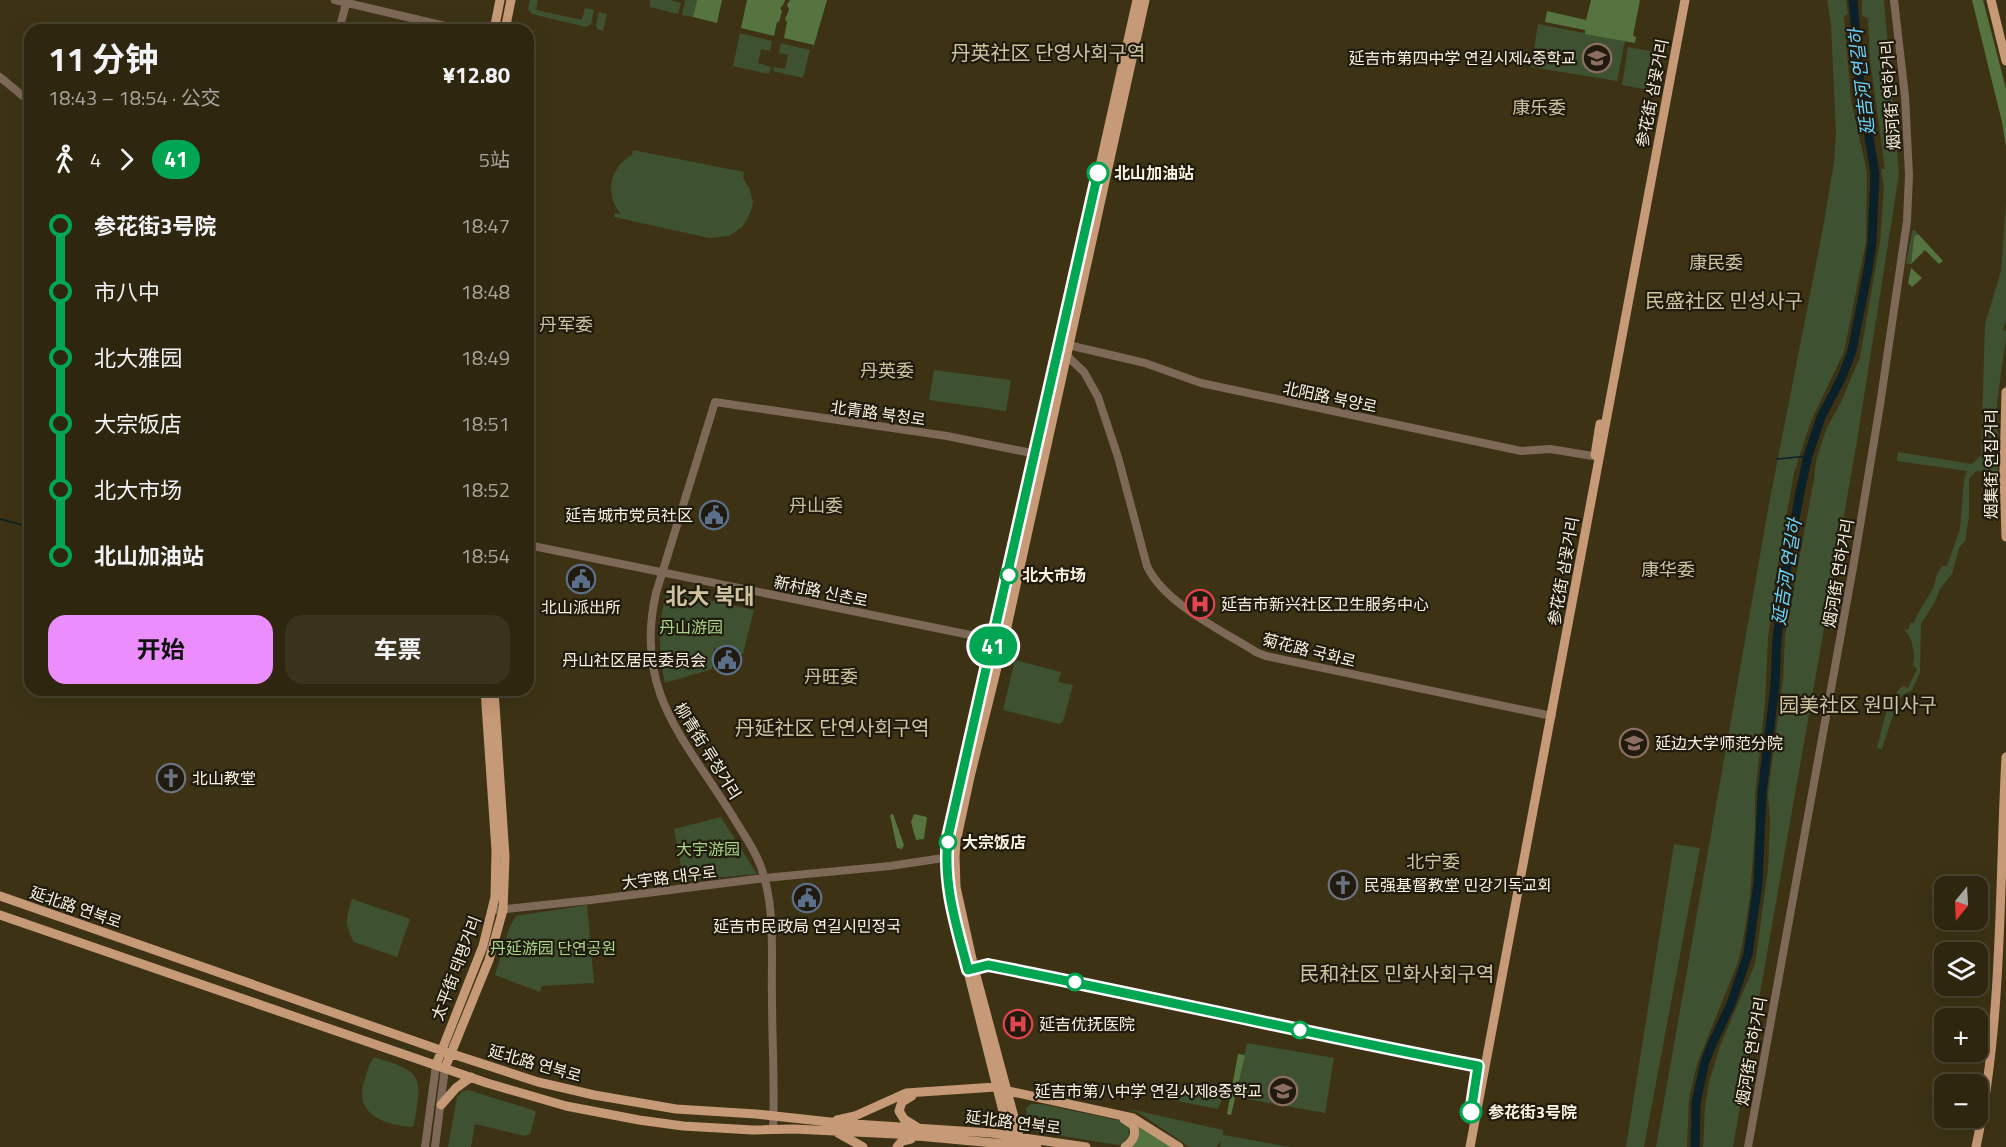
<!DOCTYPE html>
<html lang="zh">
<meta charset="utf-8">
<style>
:root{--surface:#2e260f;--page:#3a321d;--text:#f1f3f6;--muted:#a7a59e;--line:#49432f;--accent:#eb8dfc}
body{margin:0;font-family:"Titillium Web","Noto Sans SC","Noto Sans KR",sans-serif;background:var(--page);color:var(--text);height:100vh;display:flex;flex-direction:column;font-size:22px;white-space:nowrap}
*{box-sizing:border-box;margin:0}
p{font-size:20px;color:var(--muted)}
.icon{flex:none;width:33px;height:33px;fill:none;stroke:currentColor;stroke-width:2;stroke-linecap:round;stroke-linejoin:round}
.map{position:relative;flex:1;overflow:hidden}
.drawer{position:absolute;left:24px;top:24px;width:510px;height:672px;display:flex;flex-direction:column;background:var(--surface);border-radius:18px;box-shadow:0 6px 24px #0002,0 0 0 2px var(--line)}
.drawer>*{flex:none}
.badge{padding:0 12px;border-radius:20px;font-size:21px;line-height:39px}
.needle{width:39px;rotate:198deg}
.buttons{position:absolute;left:1934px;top:876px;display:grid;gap:12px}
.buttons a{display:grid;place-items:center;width:54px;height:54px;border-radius:12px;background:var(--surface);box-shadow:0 6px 24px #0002,0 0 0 2px var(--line);font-size:30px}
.map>.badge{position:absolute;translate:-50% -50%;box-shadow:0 0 0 3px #fff}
.legs{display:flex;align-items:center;gap:9px;height:66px;padding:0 24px;font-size:20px}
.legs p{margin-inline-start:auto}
.overview{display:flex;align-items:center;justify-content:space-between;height:102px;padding:0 24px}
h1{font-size:33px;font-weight:700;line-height:45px}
.button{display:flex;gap:12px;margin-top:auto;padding:12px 24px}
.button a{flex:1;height:69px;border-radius:18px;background:var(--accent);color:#111;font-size:24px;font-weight:700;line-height:69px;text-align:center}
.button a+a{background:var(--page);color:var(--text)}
ul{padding:0 24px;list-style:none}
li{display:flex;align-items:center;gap:21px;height:66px;font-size:22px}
li i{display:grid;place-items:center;width:9px;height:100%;margin:0 8px;background:currentColor}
li i::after{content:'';width:15px;height:15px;margin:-8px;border:4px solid;border-radius:50%;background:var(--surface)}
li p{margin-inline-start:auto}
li:first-child i{background:linear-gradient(#0000 50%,currentColor 0)}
li:last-child i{background:linear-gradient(currentColor 50%,#0000 0)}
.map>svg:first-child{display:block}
</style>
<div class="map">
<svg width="2006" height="1147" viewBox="0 0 2006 1147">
<rect width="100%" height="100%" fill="#3d3314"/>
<path fill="#3e5130" d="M 530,0 L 538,0 L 536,10 L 582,20 L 585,8 L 594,10 L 591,24 L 586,27 L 532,14 L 528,9 Z
M 650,0 L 670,0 L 681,3 L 678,14 L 650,7 Z
M 685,0 L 697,0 L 693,17 L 682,15 Z
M 1827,0 L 1846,0 L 1848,14 L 1844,16 L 1851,100 L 1867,172 L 1866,242 L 1844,352 L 1811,421 L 1794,473 L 1776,576 L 1768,638 L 1765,703 L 1755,795 L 1755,828 L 1750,897 L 1742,946 L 1737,965 L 1697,1064 L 1689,1099 L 1687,1147 L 1656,1147 L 1769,504 L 1823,228 L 1834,162 L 1836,133 L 1831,25 Z
M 1862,0 L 1884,0 L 1899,174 L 1857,441 L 1733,1147 L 1703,1147 L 1705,1107 L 1709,1082 L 1720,1046 L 1755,964 L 1768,869 L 1770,822 L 1768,793 L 1783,679 L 1785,636 L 1814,479 L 1816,461 L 1827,427 L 1841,402 L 1860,357 L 1880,242 L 1884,187 L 1881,169 L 1885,169 L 1870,60 L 1868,18 L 1862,16 Z
M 599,12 L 607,14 L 603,31 L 597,29 L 596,25 Z
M 1538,24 L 1625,41 L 1617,81 L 1531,67 Z
M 740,33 L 772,41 L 770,51 L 761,49 L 758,63 L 771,67 L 769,74 L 733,66 Z
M 781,43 L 810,50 L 803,78 L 773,71 L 774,67 L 785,69 L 788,55 L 779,53 Z
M 1628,47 L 1655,52 L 1649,90 L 1622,85 Z
M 633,150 L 744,172 L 743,178 L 749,188 L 753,201 L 752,208 L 747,220 L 742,227 L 729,236 L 709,238 L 614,217 L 615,213 L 621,214 C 604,195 610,166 632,155 Z
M 2006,204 L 2006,320 L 2003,330 L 2006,331 L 2006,338 L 1997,402 L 1998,473 L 1976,471 L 1969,479 L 1969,517 L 1965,541 L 1959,548 L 1952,574 L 1940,589 L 1935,602 L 1921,624 L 1920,672 L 1912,690 L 1903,695 L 1897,703 L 1882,749 L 1877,748 C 1883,727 1886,700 1903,686 L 1908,688 L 1917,669 L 1913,665 C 1916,653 1912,636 1903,629 L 1908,630 L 1910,623 L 1914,623 C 1918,610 1927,600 1933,588 C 1937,579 1935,573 1943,566 L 1947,566 L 1960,529 L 1964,479 L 1967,471 L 1897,461 L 1898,452 L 1972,464 L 1981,455 L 1985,324 L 2001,271 Z
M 1915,230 L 1919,235 L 1914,238 L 1911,264 L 1906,264 L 1912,231 Z
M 934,370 L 1011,380 L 1006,411 L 929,400 Z
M 667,591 L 754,610 L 743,654 L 714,648 L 712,669 L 665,683 C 658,651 658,622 667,591 Z
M 1015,660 L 1061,672 L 1058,682 L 1073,685 L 1063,721 L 1060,724 L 1003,710 Z
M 721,817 L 757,874 L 684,881 L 674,829 Z
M 1674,844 L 1700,848 L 1644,1147 L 1626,1147 Z
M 352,899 L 410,919 L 397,957 L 354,942 C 344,923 346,919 352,899 Z
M 587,905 L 594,983 L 542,986 L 540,992 L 495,975 L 510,926 L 516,916 Z
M 1247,1043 L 1334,1058 L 1325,1113 L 1235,1097 Z
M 374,1057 C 424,1072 422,1076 414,1125 L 412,1127 C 384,1125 352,1114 365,1079 C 367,1072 369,1063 374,1057 Z
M 1169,1087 L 1222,1099 L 1218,1109 L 1167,1099 Z
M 468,1090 L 533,1110 L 536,1112 L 530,1134 L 525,1136 L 475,1124 L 471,1147 L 448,1147 L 457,1097 L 463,1091 Z
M 1031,1104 L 1041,1104 L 1121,1121 L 1128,1126 L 1129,1136 L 1122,1144 L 1118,1145 L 1037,1132 L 1028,1128 L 1026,1108 Z
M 1129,1109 L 1223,1130 L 1223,1135 L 1290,1147 L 1220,1147 L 1221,1141 L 1216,1147 L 1189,1147 L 1141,1114 Z"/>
<path fill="#56743f" d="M 697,0 L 722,0 L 717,23 L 693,17 Z
M 747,0 L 785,0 L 783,5 L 780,8 L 782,11 L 779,22 L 777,22 L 774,36 L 741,28 Z
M 790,0 L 827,0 L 814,45 L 784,38 L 787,22 L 785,19 L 789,10 L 787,5 Z
M 1591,0 L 1640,0 L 1633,36 L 1636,37 L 1635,43 L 1585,34 L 1585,30 L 1545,22 L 1547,11 L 1586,20 Z
M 1972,0 L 1983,0 L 2006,89 L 2006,147 L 2002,122 Z
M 1916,235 L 1919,235 L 1943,261 L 1939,264 L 1925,250 L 1911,264 L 1914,237 Z
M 1911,268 L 1922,278 L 1912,287 L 1908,283 Z
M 893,814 L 904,845 L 902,849 L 897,848 L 890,815 Z
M 914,814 L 927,817 L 924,839 L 916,840 L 911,822 Z
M 1238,1054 L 1245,1055 L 1231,1115 L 1227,1114 Z
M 1139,1125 L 1171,1147 L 1132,1147 L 1137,1127 Z"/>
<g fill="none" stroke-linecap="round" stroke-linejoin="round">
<path stroke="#0a212a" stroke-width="1.5" d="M 1777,459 L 1808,456
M 0,519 L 30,527"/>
<path stroke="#0a212a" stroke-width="9" d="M 1695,1147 L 1696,1103 L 1705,1062 L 1712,1044 L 1731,1004 L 1748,954 L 1758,883 L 1762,793 L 1775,685 L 1777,637 L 1790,546 L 1800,492 L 1808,456 L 1821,417 L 1842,377 L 1852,351 L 1868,270 L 1872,243 L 1875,173 L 1860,84 L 1853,0"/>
<path stroke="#7e6857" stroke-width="8" d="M 335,0 L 462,30
M 339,30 L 347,0
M 0,77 L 30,102
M 1065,346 L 1068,345 L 1145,363 L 1201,383 L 1521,451 L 1550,449 L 1599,457
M 1064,353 L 1084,372 L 1098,397 L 1118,457 L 1147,566 C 1164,603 1221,630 1256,652 L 1266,656 L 1552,716
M 528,545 L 1000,641
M 497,910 L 591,900 L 765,878 L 890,866 L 950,857
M 969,969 L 989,965 L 1132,993 L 1323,1035 L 1484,1067
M 773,1129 C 775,1086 772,1041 772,998 C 771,956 776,908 761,867 C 755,850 744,835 735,820 C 687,741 633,693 656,593 L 715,402 L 947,436 L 1036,454
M 425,1147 L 436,1065
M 435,1147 L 445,1068
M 1748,1147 L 1854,562 L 1880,405 L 1907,221 L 1909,175 L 1905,96 L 1894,0"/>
<path stroke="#c79a77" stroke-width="9" d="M 1991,0 L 2006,61
M 494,30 L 500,0
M 505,30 L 511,0
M 2006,392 L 2004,471 L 2006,537
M 1595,455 L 1600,424
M 0,896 L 440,1050 L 538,1082 L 594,1095 L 676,1109 L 756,1114 L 839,1123 L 991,1133 L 1086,1147
M 0,915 L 487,1083 L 566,1106 L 639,1120 L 683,1126 L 753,1130 L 794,1129 L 896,1134 L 1037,1147
M 436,1065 L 483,946 L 495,897 L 496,850 L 485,690
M 445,1068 L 489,960 L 503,910 L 505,857 L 494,690
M 1008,1091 L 1133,1118 L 1179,1147
M 912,1096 L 902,1102 L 899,1111 L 904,1119 L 917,1127
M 441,1105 L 456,1088 L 471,1077
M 1124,1119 L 1133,1125 C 1137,1135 1133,1141 1125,1147
M 837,1120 L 855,1116 L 906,1093 L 996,1087
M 838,1133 L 863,1147
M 897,1147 L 902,1141 L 911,1139
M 1012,1147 L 949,896 L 946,858 L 953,815 L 996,632 L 1137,0
M 1022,1147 L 974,968 L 956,887 L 955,856 L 956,842 L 970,777 L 1006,631 L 1145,0
M 1470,1147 L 1685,0
M 1976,1147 C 2003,1021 1999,885 2006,757"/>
</g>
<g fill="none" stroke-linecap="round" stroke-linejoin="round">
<g stroke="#fff" stroke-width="14">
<path id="line-1" d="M 1098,173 L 948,837 C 943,885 956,924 968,970 L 988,965 C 1152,997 1315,1035 1478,1066 L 1471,1112"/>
</g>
<use href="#line-1" stroke="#00a651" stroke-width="9"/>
</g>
<defs>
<g id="school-ring" transform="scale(1.5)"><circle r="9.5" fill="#201b0e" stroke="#8d6e63" stroke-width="1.5"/><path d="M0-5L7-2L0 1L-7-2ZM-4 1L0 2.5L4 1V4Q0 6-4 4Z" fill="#8d6e63"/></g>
<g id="civic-ring" transform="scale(1.5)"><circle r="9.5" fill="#201b0e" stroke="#5c6f8a" stroke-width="1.5"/><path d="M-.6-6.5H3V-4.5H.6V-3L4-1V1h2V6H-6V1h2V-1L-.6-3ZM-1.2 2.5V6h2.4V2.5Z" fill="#5c6f8a"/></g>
<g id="hospital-ring" transform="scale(1.5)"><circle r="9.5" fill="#201b0e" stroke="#e0444e" stroke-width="1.5"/><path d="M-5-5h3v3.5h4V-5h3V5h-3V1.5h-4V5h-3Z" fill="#e0444e"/></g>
<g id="university-ring" transform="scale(1.5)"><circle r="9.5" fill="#201b0e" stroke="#8d6e63" stroke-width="1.5"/><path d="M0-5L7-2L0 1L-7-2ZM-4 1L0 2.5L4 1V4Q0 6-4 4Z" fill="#8d6e63"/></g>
<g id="church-ring" transform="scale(1.5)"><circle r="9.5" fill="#201b0e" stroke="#6b7280" stroke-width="1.5"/><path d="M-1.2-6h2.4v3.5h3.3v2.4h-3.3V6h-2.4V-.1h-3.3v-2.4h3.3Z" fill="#6b7280"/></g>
</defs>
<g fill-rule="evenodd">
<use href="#school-ring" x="1597" y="58"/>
<use href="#civic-ring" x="714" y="515"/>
<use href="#civic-ring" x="581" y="579"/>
<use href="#hospital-ring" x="1200" y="604"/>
<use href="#civic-ring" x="727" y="660"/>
<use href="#university-ring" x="1634" y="743"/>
<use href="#church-ring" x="171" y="778"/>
<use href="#church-ring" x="1343" y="885"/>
<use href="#civic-ring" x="807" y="898"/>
<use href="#hospital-ring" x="1018" y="1024"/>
<use href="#school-ring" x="1283" y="1091"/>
</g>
<g fill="#fff" stroke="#00a651" stroke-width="3">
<circle cx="1098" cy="173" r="10"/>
<circle cx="1009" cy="575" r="8"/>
<circle cx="948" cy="842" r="8"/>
<circle cx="1075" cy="982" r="8"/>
<circle cx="1300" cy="1030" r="8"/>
<circle cx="1471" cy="1112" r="10"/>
</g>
<g text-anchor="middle" stroke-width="4.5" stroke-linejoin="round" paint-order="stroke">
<g font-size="16" fill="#f7f2e0" stroke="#201b0e" text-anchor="start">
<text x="1576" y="64" text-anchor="end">延吉市第四中学 연길시제4중학교</text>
<text x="693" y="521" text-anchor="end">延吉城市党员社区</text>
<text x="1221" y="610">延吉市新兴社区卫生服务中心</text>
<text x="581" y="613" text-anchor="middle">北山派出所</text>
<text x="706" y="666" text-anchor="end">丹山社区居民委员会</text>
<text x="1655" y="749">延边大学师范分院</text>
<text x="192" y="784">北山教堂</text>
<text x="1364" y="891">民强基督教堂 민강기독교회</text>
<text x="807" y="932" text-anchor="middle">延吉市民政局 연길시민정국</text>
<text x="1039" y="1030">延吉优抚医院</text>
<text x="1262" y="1097" text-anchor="end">延吉市第八中学 연길시제8중학교</text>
</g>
<g font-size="16" fill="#f7f2e0" stroke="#201b0e">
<text transform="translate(1652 93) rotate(-79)" y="6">参花街 삼꽃거리</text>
<text transform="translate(1890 95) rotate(-94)" y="6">烟河街 연하거리</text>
<text transform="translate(1330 397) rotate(12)" y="6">北阳路 북양로</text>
<text transform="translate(878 413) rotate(8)" y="6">北青路 북청로</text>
<text transform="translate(1991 464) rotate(-90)" y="6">烟集街 연집거리</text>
<text transform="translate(1563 571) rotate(-80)" y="6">参花街 삼꽃거리</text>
<text transform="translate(1838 573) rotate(-80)" y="6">烟河街 연하거리</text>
<text transform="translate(821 591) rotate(12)" y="6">新村路 신촌로</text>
<text transform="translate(1309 650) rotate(14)" y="6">菊花路 국화로</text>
<text transform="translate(708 751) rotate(58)" y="6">柳青街 류청거리</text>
<text transform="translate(669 877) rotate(-7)" y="6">大宇路 대우로</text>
<text transform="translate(76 907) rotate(19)" y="6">延北路 연북로</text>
<text transform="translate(456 968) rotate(-69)" y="6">太平街 태평거리</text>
<text transform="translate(1751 1051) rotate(-80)" y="6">烟河街 연하거리</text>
<text transform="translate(535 1063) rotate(16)" y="6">延北路 연북로</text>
<text transform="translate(1013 1122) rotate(7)" y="6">延北路 연북로</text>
</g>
<g font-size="16" font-weight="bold" fill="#f7f2e0" stroke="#201b0e" text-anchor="start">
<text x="1114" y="179">北山加油站</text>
<text x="1022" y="581">北大市场</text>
<text x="962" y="848">大宗饭店</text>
<text x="1488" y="1118">参花街3号院</text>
</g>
<g font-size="16" fill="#a9d687" stroke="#201b0e">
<text x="691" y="633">丹山游园</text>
<text x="708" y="855">大宇游园</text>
<text x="553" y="954">丹延游园 단연공원</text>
</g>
<g font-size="18" font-style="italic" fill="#69d3fd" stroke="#201b0e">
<text transform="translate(1862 82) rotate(-97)" y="6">延吉河 연길하</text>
<text transform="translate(1787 572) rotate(-81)" y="6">延吉河 연길하</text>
</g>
<g font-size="18" fill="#cec29f" stroke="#201b0e">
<text x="1539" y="114">康乐委</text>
<text x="1716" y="269">康民委</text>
<text x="566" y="331">丹军委</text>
<text x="887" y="377">丹英委</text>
<text x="816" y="512">丹山委</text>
<text x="1668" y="576">康华委</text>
<text x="831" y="683">丹旺委</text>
<text x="1433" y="868">北宁委</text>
</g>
<g font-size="20" fill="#cec29f" stroke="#201b0e">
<text x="1048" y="60">丹英社区 단영사회구역</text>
<text x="1724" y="308">民盛社区 민성사구</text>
<text x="1858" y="712">园美社区 원미사구</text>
<text x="832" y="735">丹延社区 단연사회구역</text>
<text x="1397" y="981">民和社区 민화사회구역</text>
</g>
<g font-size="22" font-weight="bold" fill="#cec29f" stroke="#201b0e">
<text x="710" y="604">北大 북대</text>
</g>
</g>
</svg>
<div class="buttons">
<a><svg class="needle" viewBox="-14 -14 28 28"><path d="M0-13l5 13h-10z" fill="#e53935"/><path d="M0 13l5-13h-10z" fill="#a7a59e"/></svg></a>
<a><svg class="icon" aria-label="layers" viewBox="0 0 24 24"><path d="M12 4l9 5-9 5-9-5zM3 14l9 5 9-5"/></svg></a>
<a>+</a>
<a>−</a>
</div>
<b class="badge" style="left:993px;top:646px;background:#00a651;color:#fff">41</b>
<section class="drawer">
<div class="overview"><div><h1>11 分钟</h1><p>18:43 – 18:54 · 公交</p></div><b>¥12.80</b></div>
<div class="legs"><svg class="icon" aria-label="walk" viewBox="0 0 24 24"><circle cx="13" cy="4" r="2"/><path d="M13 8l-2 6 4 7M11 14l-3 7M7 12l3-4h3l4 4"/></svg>4<svg class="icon" aria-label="forward" viewBox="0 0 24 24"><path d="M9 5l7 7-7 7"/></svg><b class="badge" style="background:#00a651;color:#fff">41</b><p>5站</p></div>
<ul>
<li><i style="color:#00a651"></i><b>参花街3号院</b><p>18:47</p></li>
<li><i style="color:#00a651"></i><span>市八中</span><p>18:48</p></li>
<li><i style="color:#00a651"></i><span>北大雅园</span><p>18:49</p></li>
<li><i style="color:#00a651"></i><span>大宗饭店</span><p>18:51</p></li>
<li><i style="color:#00a651"></i><span>北大市场</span><p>18:52</p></li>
<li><i style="color:#00a651"></i><b>北山加油站</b><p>18:54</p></li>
</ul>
<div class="button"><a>开始</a><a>车票</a></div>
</section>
</div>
